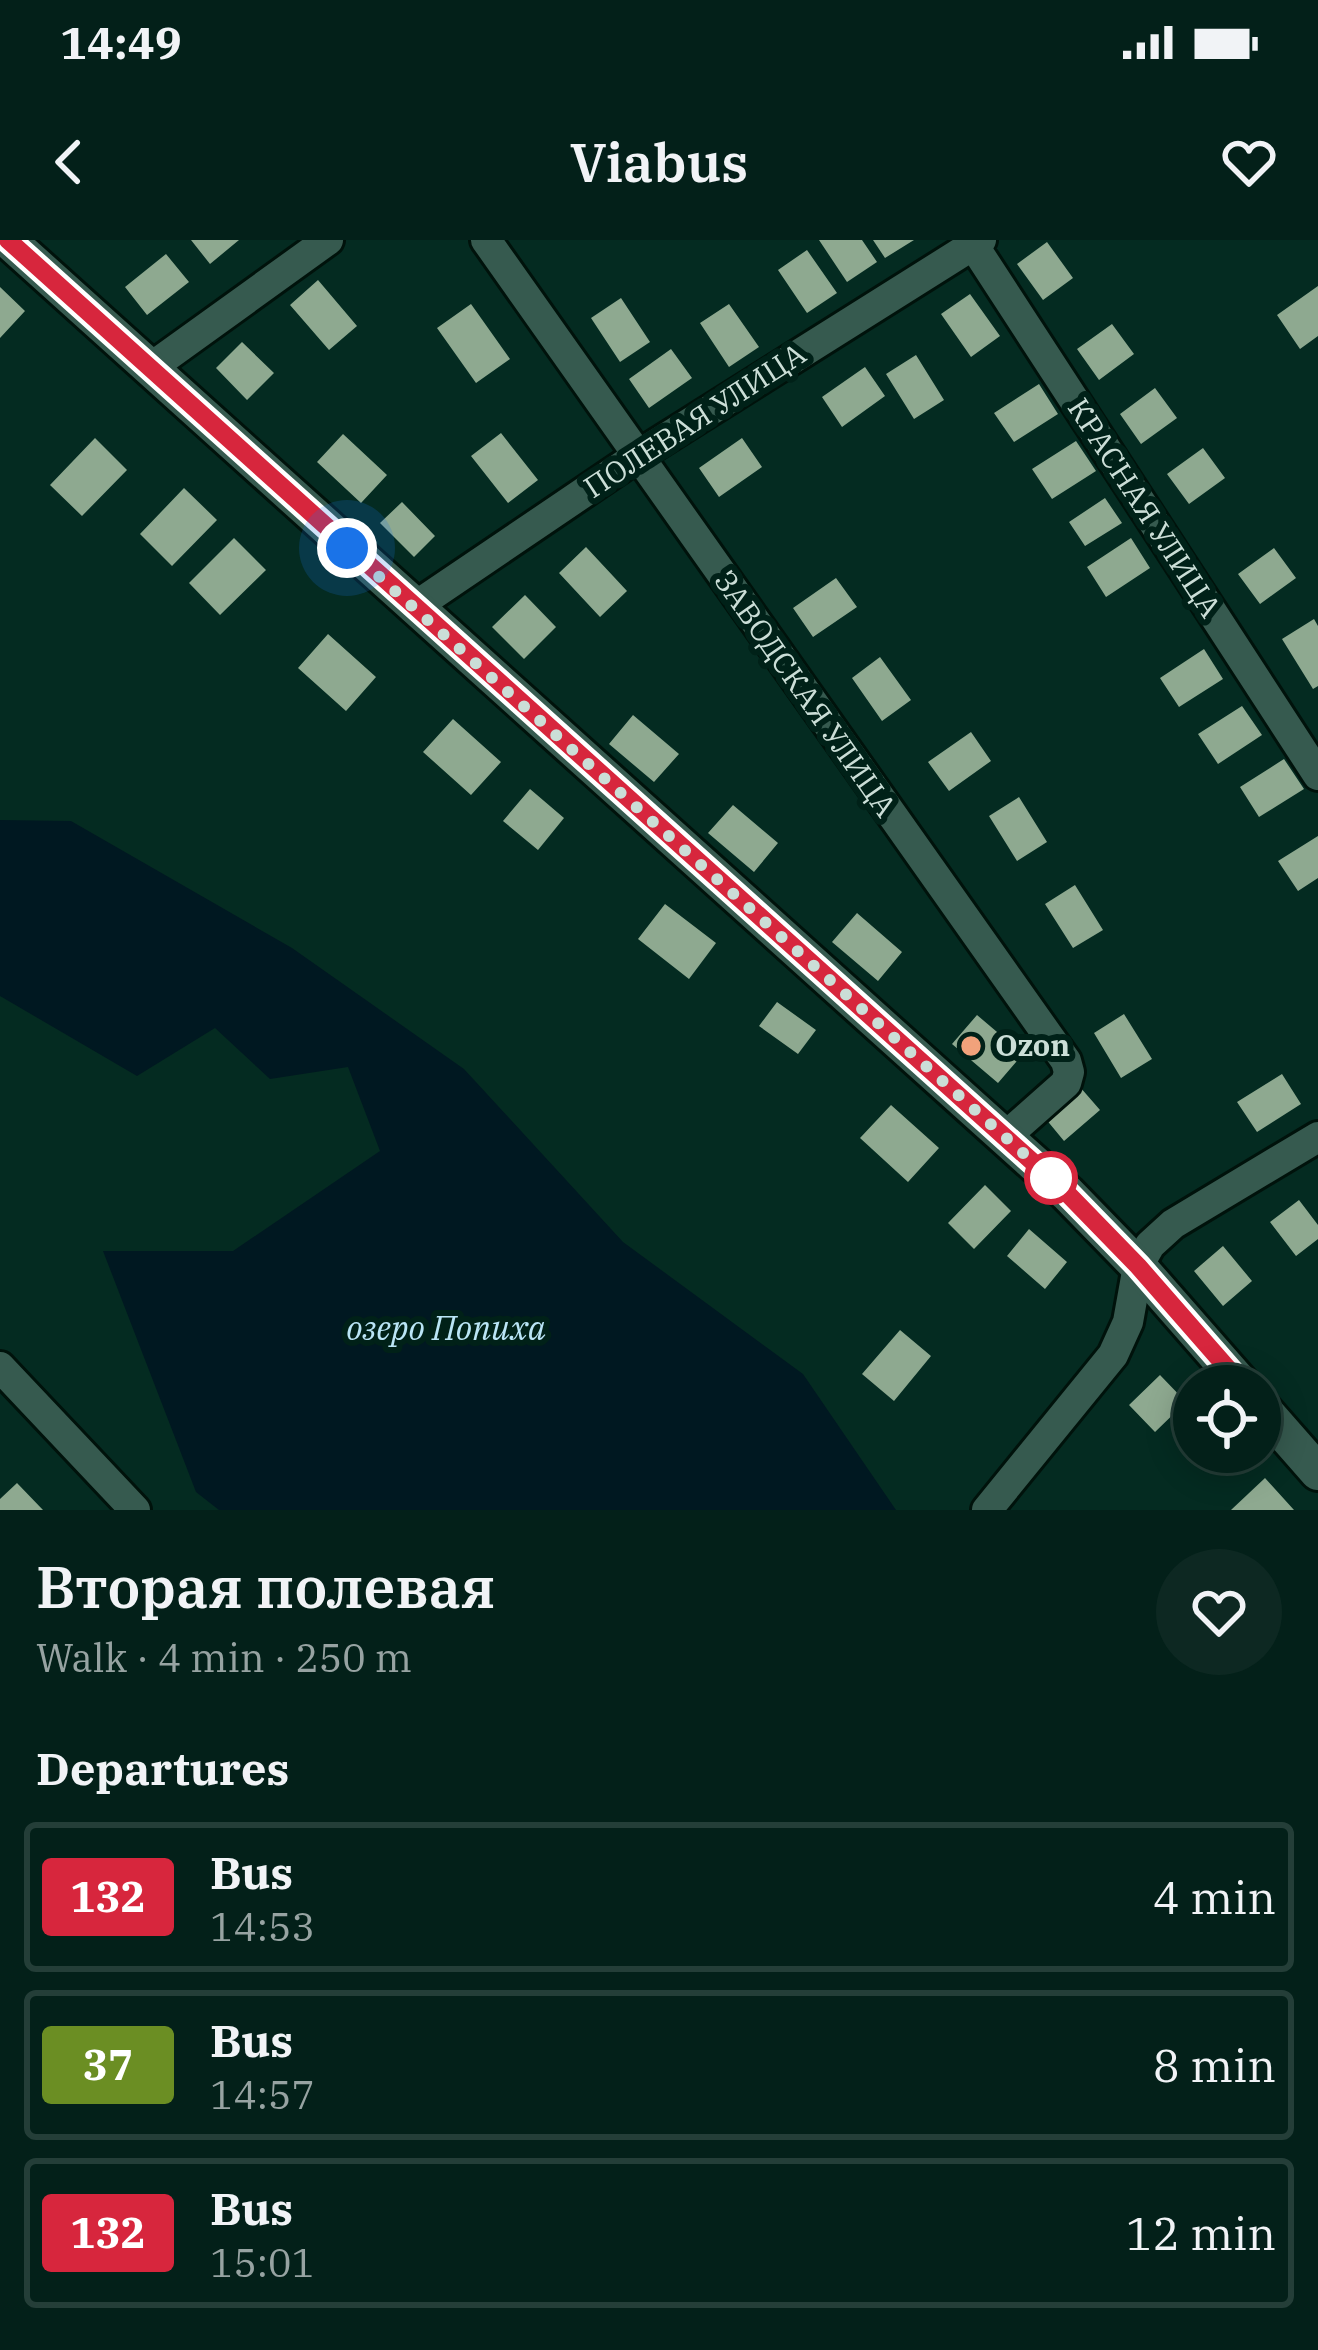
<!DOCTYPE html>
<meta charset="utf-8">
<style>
:root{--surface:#032019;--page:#0d2822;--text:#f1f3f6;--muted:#97a3a2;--line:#243e38}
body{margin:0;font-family:"IBM Plex Serif",serif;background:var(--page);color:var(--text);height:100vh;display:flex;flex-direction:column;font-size:45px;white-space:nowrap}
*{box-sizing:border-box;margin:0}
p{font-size:39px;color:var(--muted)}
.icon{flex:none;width:66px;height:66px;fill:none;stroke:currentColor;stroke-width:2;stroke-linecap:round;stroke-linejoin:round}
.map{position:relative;height:1270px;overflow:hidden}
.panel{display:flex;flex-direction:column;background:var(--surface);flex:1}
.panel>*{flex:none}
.badge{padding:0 24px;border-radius:9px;font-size:42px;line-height:78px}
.fabs{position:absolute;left:1173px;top:1125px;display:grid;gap:24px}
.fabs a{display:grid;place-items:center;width:108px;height:108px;border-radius:50%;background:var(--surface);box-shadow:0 6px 30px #0003,0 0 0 3px var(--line);font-size:60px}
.you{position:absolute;width:60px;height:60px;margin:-30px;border:9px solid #fff;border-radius:50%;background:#1a73e8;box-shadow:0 0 0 18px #1a73e833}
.map>.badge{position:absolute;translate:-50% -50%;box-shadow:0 0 0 6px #fff}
h2{padding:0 36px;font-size:45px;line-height:108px}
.round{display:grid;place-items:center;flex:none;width:126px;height:126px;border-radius:63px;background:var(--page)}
.overview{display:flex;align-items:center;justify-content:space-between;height:204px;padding:0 36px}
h1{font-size:57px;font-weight:600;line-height:90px}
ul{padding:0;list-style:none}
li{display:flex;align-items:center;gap:36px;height:150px;margin:0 24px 18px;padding:0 12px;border:6px solid var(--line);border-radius:12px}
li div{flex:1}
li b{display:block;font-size:45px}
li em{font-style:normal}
li .badge{min-width:132px;font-weight:700;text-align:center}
.status{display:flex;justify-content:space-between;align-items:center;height:84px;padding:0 60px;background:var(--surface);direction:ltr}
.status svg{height:33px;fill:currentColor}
header{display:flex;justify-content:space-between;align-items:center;height:156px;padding:0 36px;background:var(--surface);font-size:54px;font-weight:600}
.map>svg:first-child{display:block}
</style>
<div class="status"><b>14:49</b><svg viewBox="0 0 49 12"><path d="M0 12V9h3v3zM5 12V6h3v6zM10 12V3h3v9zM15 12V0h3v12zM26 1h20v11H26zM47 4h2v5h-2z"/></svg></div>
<header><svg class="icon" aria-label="back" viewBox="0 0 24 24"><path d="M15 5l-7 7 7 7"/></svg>Viabus<svg class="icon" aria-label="heart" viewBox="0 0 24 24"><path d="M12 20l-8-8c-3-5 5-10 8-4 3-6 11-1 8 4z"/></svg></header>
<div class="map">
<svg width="1318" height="1270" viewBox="0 0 1318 1270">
<rect width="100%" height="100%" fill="#042b21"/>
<path fill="#001821" d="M 0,580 L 71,581 L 292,708 L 464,829 L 623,1002 L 803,1134 L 896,1270 L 219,1270 L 196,1252 L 103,1011 L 233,1011 L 380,911 L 348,827 L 270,839 L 215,788 L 137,836 L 0,756 Z"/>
<path fill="#8ea990" d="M 191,0 L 239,0 L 210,24 Z
M 819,0 L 862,0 L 877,22 L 847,42 Z
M 873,0 L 914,0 L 885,18 Z
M 1047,2 L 1073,38 L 1043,60 L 1017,24 Z
M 807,10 L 837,53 L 807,73 L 778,30 Z
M 166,14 L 189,42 L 147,75 L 125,47 Z
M 318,40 L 357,86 L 329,110 L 290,65 Z
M 1318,46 L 1318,96 L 1300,109 L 1277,75 Z
M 0,47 L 25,71 L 0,98 Z
M 970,54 L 1000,96 L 971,117 L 941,74 Z
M 621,58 L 650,102 L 620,122 L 591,78 Z
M 471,64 L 510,119 L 476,143 L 437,88 Z
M 729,64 L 759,107 L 729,127 L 700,83 Z
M 1112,84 L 1134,114 L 1099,140 L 1077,109 Z
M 242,102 L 274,133 L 247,160 L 216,128 Z
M 671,109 L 692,138 L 649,168 L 629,139 Z
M 916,115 L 944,160 L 914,179 L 886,134 Z
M 865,127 L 885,156 L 842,187 L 822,157 Z
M 1039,144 L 1058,174 L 1014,202 L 994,173 Z
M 1155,148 L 1177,178 L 1141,204 L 1120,174 Z
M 501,193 L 538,240 L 508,263 L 471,216 Z
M 343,194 L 387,235 L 361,263 L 317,222 Z
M 95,198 L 127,230 L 82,276 L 50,245 Z
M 742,198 L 762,227 L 719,257 L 699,228 Z
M 1076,201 L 1096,231 L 1052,259 L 1032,229 Z
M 1203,208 L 1225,238 L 1189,264 L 1167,234 Z
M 184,248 L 217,280 L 172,326 L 140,294 Z
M 1105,258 L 1122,283 L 1085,306 L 1069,282 Z
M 402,262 L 435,296 L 414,317 L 380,283 Z
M 234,298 L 266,330 L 220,375 L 189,343 Z
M 1131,298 L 1150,328 L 1106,357 L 1087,327 Z
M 586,307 L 627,351 L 600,377 L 559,333 Z
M 1274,308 L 1296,338 L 1260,364 L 1238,334 Z
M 836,338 L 857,367 L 813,397 L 793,368 Z
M 525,355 L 556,387 L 524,419 L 492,387 Z
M 1314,379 L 1318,386 L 1318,446 L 1313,449 L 1282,399 Z
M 328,394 L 376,437 L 346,471 L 298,428 Z
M 1204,409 L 1223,439 L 1179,467 L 1160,438 Z
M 880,417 L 911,460 L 882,481 L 852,438 Z
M 1242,466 L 1262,495 L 1218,524 L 1198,494 Z
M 633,475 L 679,514 L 654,542 L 609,504 Z
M 453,479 L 501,522 L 471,555 L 423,512 Z
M 971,492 L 991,521 L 949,551 L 928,522 Z
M 1284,519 L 1304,549 L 1259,577 L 1240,547 Z
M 530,549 L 564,578 L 538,610 L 503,581 Z
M 1019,557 L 1047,602 L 1017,621 L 989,576 Z
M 733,565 L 778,603 L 754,632 L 708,593 Z
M 1318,596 L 1318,638 L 1298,651 L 1278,621 Z
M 1075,645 L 1103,690 L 1073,708 L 1045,664 Z
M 665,664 L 716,703 L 689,739 L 638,699 Z
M 857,673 L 902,712 L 878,741 L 832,702 Z
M 777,762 L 816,790 L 798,814 L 759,786 Z
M 1124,774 L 1152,819 L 1121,838 L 1094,793 Z
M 977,775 L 1023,814 L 998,843 L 952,804 Z
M 1282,834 L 1301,864 L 1257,892 L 1237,862 Z
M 1080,847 L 1100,870 L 1064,901 L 1045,878 Z
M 891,865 L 939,908 L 908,942 L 860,898 Z
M 985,945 L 1011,971 L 974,1009 L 948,983 Z
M 1299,960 L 1318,985 L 1318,999 L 1296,1016 L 1270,982 Z
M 1029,989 L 1067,1022 L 1045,1049 L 1007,1016 Z
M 1223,1006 L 1252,1041 L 1223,1066 L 1194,1031 Z
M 900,1090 L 931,1116 L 894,1161 L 862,1134 Z
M 1160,1135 L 1186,1162 L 1155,1192 L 1129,1165 Z
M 1265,1238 L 1294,1270 L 1231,1270 Z
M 17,1243 L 43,1270 L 0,1270 L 0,1259 Z"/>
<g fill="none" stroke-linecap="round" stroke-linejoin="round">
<g stroke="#00120b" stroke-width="36">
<path id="street" d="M 486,0 L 1066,821 L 1069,832 L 1066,843 L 1005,897
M 970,0 L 1318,535
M 149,129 L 328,0
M 413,368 L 636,217 L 981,0
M 0,1127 L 135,1270
M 987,1270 L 1113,1115 L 1128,1082 L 1138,1026 L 1150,1005 L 1173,984 L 1318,897"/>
</g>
<g stroke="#00120b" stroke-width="42">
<path id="secondary" d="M 8,0 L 1067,953 L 1138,1026 L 1243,1146
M 1260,1166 L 1318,1232"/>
</g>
<use href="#street" stroke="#365a4f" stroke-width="30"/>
<use href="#secondary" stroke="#365a4f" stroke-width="36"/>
</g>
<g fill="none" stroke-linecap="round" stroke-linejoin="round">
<g stroke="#fff" stroke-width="27">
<path id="line" d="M 8,0 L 1066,952 L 1138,1026 L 1243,1146"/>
</g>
<use href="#line" stroke="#d7263d" stroke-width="18"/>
<path stroke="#cbded7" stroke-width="12" stroke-dasharray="0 21.6" d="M 347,308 L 1051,938"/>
</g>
<circle fill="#f1a27b" stroke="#002118" stroke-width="4.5" cx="971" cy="806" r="12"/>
<circle fill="#fff" stroke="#d7263d" stroke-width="6" cx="1051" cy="938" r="24"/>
<g text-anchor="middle" stroke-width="12" stroke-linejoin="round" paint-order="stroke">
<g font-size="30" fill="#cbded7" stroke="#002118">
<text transform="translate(695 181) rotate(-33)" y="10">ПОЛЕВАЯ УЛИЦА</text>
<text transform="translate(1144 268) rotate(57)" y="10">КРАСНАЯ УЛИЦА</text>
<text transform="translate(805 454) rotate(55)" y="10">ЗАВОДСКАЯ УЛИЦА</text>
</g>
<g font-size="30" font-weight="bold" fill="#cbded7" stroke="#002118" text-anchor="start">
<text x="995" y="816">Ozon</text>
</g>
<g font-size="33" font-style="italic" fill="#bae5f6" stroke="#002118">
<text x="446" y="1100">озеро Попиха</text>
</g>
</g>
</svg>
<div class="fabs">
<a><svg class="icon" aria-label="locate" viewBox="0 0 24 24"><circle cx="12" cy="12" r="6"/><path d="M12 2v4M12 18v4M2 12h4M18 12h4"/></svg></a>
</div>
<div class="you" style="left:347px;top:308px"></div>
</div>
<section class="panel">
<div class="overview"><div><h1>Вторая полевая</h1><p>Walk · 4 min · 250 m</p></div><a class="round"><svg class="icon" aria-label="heart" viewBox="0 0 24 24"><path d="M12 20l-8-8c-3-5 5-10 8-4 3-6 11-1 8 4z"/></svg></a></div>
<h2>Departures</h2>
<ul>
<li><span class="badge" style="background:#d7263d;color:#fff">132</span><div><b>Bus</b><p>14:53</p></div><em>4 min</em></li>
<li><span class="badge" style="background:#6b8e23;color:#fff">37</span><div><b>Bus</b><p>14:57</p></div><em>8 min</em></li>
<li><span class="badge" style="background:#d7263d;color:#fff">132</span><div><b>Bus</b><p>15:01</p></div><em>12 min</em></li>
</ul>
</section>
